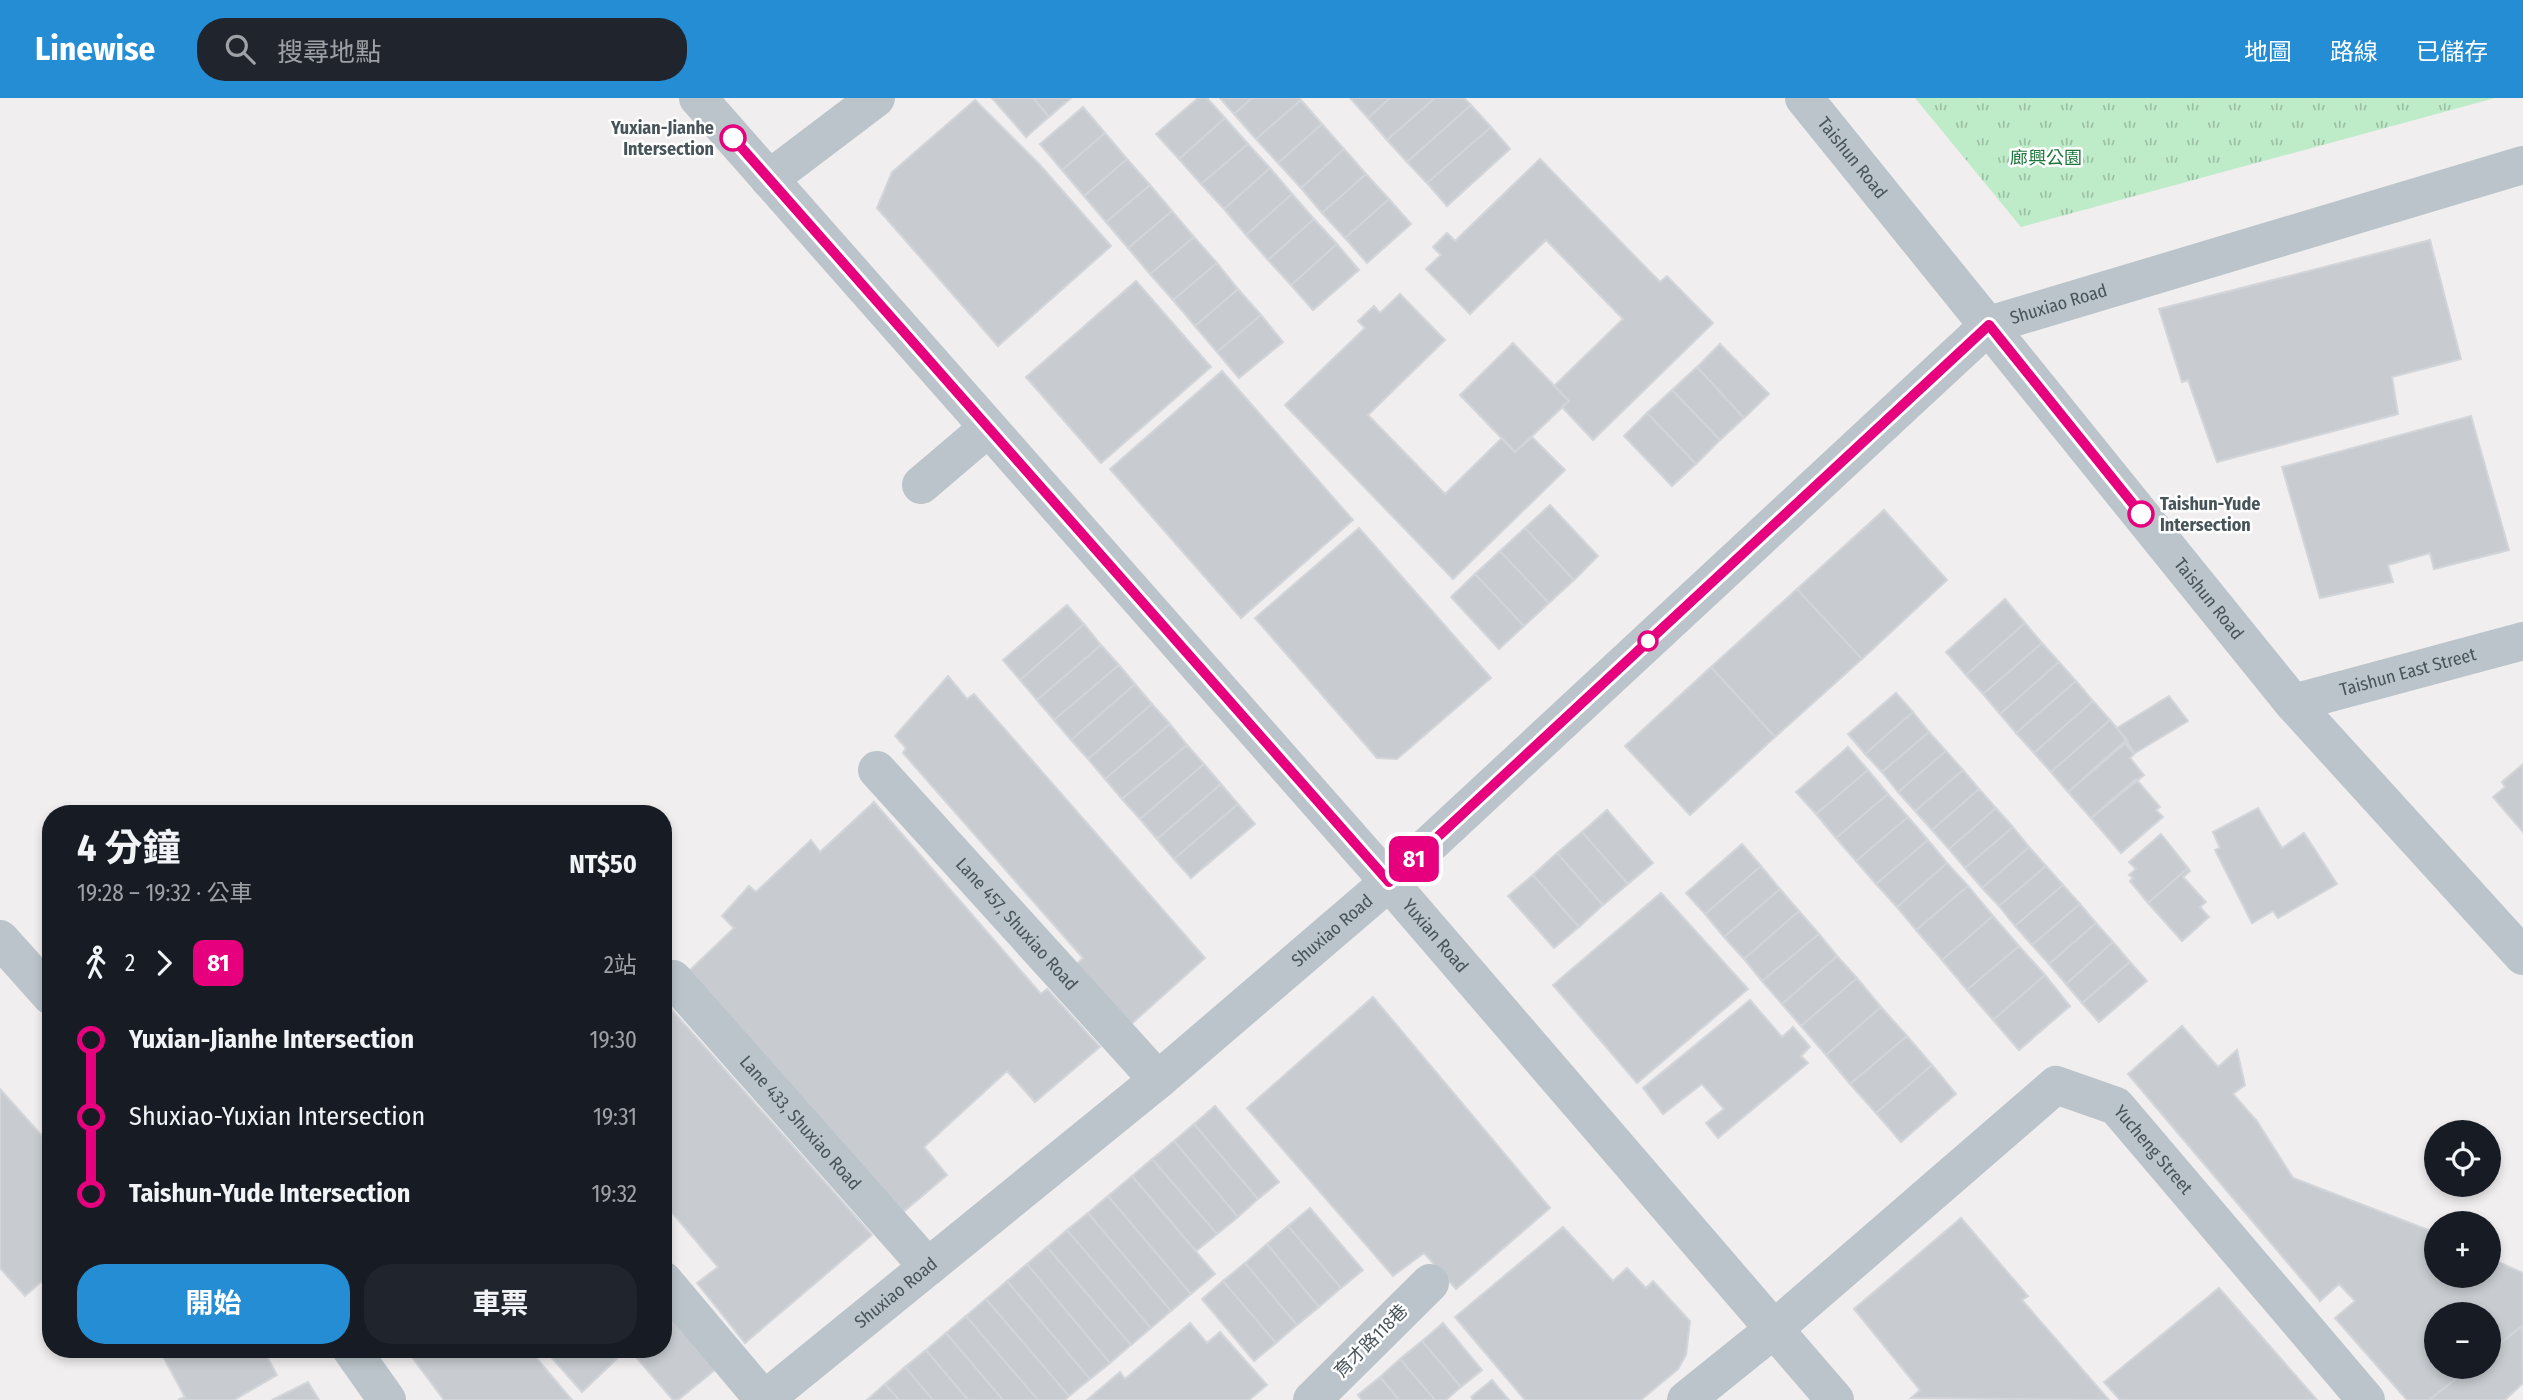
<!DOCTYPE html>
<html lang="zh-TW">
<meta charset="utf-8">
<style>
:root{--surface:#171b24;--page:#20242c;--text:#f1f3f6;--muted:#9ea1a6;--accent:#248dd3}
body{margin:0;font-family:"Fira Sans Condensed","Noto Sans TC",sans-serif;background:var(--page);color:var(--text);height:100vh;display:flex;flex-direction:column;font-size:26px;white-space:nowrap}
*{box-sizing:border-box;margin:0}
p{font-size:23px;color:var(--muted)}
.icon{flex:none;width:38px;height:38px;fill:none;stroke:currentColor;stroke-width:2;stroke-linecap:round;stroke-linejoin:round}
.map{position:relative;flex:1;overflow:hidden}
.details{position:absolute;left:42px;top:707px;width:630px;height:553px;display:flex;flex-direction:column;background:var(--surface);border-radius:28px;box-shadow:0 4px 10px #0003}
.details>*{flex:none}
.badge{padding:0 14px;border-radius:10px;font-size:24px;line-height:46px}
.tools{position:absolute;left:2424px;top:1022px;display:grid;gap:14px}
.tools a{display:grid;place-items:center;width:77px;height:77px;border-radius:50%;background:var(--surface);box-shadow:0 4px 10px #0003;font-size:35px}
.map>.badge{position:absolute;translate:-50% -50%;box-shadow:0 0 0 4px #fff}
.legs{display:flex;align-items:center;gap:10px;height:77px;padding:0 35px;font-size:23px}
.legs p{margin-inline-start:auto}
.overview{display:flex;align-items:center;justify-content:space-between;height:119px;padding:0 35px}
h1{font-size:38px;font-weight:700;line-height:52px}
.button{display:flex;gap:14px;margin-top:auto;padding:14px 35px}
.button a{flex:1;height:80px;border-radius:28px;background:var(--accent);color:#fff;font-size:28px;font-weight:700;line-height:80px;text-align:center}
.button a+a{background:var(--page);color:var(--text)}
ul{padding:0 35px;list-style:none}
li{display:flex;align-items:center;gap:24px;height:77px;font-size:26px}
li i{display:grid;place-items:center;width:10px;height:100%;margin:0 9px;background:currentColor}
li i::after{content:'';width:18px;height:18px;margin:-9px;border:5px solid;border-radius:50%;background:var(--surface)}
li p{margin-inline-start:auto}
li:first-child i{background:linear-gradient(#0000 50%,currentColor 0)}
li:last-child i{background:linear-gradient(currentColor 50%,#0000 0)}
header{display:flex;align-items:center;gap:42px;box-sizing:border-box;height:98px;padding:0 35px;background:var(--accent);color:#fff}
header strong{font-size:33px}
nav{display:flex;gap:38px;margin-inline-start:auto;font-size:24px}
.search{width:490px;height:63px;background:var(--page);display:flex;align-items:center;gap:18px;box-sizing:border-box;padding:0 24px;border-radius:28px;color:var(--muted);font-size:26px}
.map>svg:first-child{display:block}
</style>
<header>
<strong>Linewise</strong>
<div class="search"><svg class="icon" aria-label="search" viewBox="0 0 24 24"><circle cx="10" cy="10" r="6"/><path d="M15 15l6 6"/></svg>搜尋地點</div>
<nav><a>地圖</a><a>路線</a><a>已儲存</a></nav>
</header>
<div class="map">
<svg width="2523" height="1302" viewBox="0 0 2523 1302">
<defs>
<pattern id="park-tufts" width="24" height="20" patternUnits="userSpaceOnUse" patternTransform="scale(1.75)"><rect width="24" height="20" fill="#beebc8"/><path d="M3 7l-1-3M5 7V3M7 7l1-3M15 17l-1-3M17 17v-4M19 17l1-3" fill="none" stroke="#9cc1a5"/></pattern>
</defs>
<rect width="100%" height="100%" fill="#f0eeee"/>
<path fill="url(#park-tufts)" d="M 1915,0 L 2495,0 L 2021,129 Z"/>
<path fill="#c8ccd0" stroke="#d2d5d9" stroke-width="2" d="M 992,0 L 1033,0 L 1049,19 L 1026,39 Z
M 1033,0 L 1071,0 L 1049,19 Z
M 1198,0 L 1207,0 L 1225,20 L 1179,61 L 1156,36 Z
M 1220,0 L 1252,0 L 1234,16 Z
M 1252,0 L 1299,0 L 1301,2 L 1256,41 L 1234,16 Z
M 1350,0 L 1390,0 L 1368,20 Z
M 1390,0 L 1435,0 L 1387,42 L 1368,20 Z
M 1435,0 L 1464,0 L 1471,7 L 1407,64 L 1387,42 Z
M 975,2 L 1040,67 L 1111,148 L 998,248 L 877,110 L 892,74 Z
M 1301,2 L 1322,26 L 1278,65 L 1256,41 Z
M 1471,7 L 1491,29 L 1427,85 L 1407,64 Z
M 1083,9 L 1105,35 L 1062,72 L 1040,46 Z
M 1225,20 L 1248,46 L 1201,86 L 1179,61 Z
M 1322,26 L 1344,51 L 1301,90 L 1278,65 Z
M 1491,29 L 1510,51 L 1447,108 L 1427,85 Z
M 1105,35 L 1127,61 L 1084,98 L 1062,72 Z
M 1248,46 L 1270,70 L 1224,111 L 1201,86 Z
M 1344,51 L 1366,76 L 1322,115 L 1301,90 Z
M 1127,61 L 1150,87 L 1106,124 L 1084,98 Z
M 1540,61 L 1660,184 L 1667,178 L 1713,225 L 1593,342 L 1562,309 L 1569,303 L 1554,288 L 1623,221 L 1546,142 L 1470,216 L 1426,171 L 1441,157 L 1433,149 L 1447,135 L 1455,143 Z
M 1270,70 L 1292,96 L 1246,137 L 1224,111 Z
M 1366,76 L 1389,101 L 1345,140 L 1322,115 Z
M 1150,87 L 1172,113 L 1128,150 L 1106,124 Z
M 1292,96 L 1314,121 L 1268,162 L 1246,137 Z
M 1389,101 L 1411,126 L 1367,165 L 1345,140 Z
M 1172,113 L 1194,139 L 1150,176 L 1128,150 Z
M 1314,121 L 1337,146 L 1291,187 L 1268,162 Z
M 1194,139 L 1217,165 L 1173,202 L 1150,176 Z
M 2430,142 L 2461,261 L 2392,279 L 2398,316 L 2217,364 L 2188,282 L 2182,284 L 2159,211 Z
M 1337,146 L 1359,172 L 1313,212 L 1291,187 Z
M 1217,165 L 1238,191 L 1195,228 L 1173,202 Z
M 1136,183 L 1211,269 L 1101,365 L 1026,279 Z
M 1238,191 L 1261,217 L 1217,254 L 1195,228 Z
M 1400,196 L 1445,242 L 1368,317 L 1445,396 L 1502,340 L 1515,354 L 1532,339 L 1565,372 L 1453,481 L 1285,307 L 1365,230 L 1358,223 L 1374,208 L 1380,215 Z
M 1261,217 L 1283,244 L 1239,280 L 1217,254 Z
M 1513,245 L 1569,303 L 1515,354 L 1460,297 Z
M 1720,246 L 1769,296 L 1744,320 L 1697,269 Z
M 1697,269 L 1744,320 L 1720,342 L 1672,292 Z
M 1222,273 L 1353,422 L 1241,520 L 1110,371 Z
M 1672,292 L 1720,342 L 1696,366 L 1647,315 Z
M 1647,315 L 1696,366 L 1672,388 L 1624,338 Z
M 2471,318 L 2509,452 L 2434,471 L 2430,455 L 2388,467 L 2393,484 L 2320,500 L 2282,369 Z
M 1550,407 L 1598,458 L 1574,482 L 1525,430 Z
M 1884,412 L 1947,482 L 1862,561 L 1797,491 Z
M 1359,430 L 1491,580 L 1397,661 L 1377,660 L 1255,520 Z
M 1525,430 L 1574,482 L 1549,505 L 1500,453 Z
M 1500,453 L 1549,505 L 1524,528 L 1475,476 Z
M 1475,476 L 1524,528 L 1499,551 L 1451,499 Z
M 1797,491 L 1862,561 L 1775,639 L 1711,569 Z
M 2005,501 L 2025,525 L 1966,577 L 1946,554 Z
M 1067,507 L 1084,526 L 1020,582 L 1003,562 Z
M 2025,525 L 2042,545 L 1983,596 L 1966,577 Z
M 1084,526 L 1101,547 L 1037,602 L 1020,582 Z
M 2042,545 L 2059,564 L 2000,616 L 1983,596 Z
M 1101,547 L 1119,567 L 1054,622 L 1037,602 Z
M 2059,564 L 2076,583 L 2016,635 L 2000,616 Z
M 1119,567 L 1135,586 L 1071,642 L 1054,622 Z
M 1711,569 L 1775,639 L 1690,717 L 1625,648 Z
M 948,578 L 967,601 L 974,596 L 1205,860 L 1128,929 L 1075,868 L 1083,860 L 903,655 L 906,650 L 895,638 Z
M 2076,583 L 2093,603 L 2034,655 L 2016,635 Z
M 1135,586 L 1152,606 L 1088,661 L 1071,642 Z
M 1896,595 L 1913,614 L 1865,656 L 1848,636 Z
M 2169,598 L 2188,623 L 2135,655 L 2117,630 Z
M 2093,603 L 2110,622 L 2051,674 L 2034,655 Z
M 1152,606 L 1170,626 L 1105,681 L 1088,661 Z
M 1913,614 L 1929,634 L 1882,674 L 1865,656 Z
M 2110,622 L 2128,643 L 2068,694 L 2051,674 Z
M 1170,626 L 1187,647 L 1122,701 L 1105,681 Z
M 1929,634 L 1946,653 L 1898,694 L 1882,674 Z
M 2124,644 L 2134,656 L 2130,660 L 2144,677 L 2091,720 L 2068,694 Z
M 1187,647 L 1204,666 L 1140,721 L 1122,701 Z
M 1848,649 L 1868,672 L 1816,716 L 1796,694 Z
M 1946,653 L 1963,672 L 1915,713 L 1898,694 Z
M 1204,666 L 1221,686 L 1157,741 L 1140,721 Z
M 2523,666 L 2523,734 L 2493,699 L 2505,689 L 2502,684 Z
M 1868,672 L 1888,696 L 1836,740 L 1816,716 Z
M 1963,672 L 1979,691 L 1932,732 L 1915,713 Z
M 2136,681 L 2160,709 L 2156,712 L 2163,719 L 2121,755 L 2091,720 Z
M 1221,686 L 1238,706 L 1174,761 L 1157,741 Z
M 1979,691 L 1996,710 L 1949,751 L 1932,732 Z
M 1888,696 L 1908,719 L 1856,763 L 1836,740 Z
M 874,704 L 1041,896 L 1047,891 L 1100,949 L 1035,1004 L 1007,973 L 924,1049 L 947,1077 L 902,1115 L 689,873 L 734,830 L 722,818 L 749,788 L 756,794 L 811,742 L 820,754 Z
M 1238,706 L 1255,726 L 1191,780 L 1174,761 Z
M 1996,710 L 2013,729 L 1965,770 L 1949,751 Z
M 2258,710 L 2282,750 L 2304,735 L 2337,786 L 2278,820 L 2273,813 L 2252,825 L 2215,752 L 2220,750 L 2213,734 Z
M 1607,712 L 1653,765 L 1628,786 L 1582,734 Z
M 1908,719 L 1928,742 L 1876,786 L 1856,763 Z
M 2013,729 L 2029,749 L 1982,790 L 1965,770 Z
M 1582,734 L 1628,786 L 1603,807 L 1557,755 Z
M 2161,736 L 2188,770 L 2148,805 L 2130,783 L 2133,780 L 2129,777 L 2136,771 L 2129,764 Z
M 1928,742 L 1947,765 L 1897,809 L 1876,786 Z
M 1742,746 L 1761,768 L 1705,816 L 1686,795 Z
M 2029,749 L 2046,768 L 1999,808 L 1982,790 Z
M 1557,755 L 1603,807 L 1579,829 L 1533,777 Z
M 1947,765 L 1968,788 L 1916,832 L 1897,809 Z
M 1761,768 L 1780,791 L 1724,839 L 1705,816 Z
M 2046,768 L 2063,787 L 2015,828 L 1999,808 Z
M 2188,770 L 2190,773 L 2183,779 L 2206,804 L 2200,809 L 2209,819 L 2182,843 L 2148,805 Z
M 1533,777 L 1579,829 L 1554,850 L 1508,798 Z
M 2063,787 L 2080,806 L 2032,847 L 2015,828 Z
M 1968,788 L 1993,818 L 1942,862 L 1916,832 Z
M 1780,791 L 1799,813 L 1744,861 L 1724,839 Z
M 1661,795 L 1748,891 L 1637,985 L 1553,887 Z
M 2080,806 L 2096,825 L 2049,866 L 2032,847 Z
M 1799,813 L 1819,836 L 1762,883 L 1744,861 Z
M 1993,818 L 2019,848 L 1967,892 L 1942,862 Z
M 2096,825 L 2113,844 L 2066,886 L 2049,866 Z
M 1819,836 L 1837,858 L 1782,906 L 1762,883 Z
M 2113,844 L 2130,864 L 2082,905 L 2066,886 Z
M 2019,848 L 2045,877 L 1993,922 L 1967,892 Z
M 1837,858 L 1857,880 L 1801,928 L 1782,906 Z
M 2130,864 L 2147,883 L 2099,924 L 2082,905 Z
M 2045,877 L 2070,908 L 2019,952 L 1993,922 Z
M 1857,880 L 1881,909 L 1826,957 L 1801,928 Z
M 1373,899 L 1550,1110 L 1456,1191 L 1424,1155 L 1393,1178 L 1247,1010 Z
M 663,902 L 872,1137 L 745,1245 L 697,1185 L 718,1169 L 663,1104 Z
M 1750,902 L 1782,939 L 1793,929 L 1810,949 L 1801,958 L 1808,965 L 1718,1040 L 1706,1025 L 1724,1011 L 1702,986 L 1663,1016 L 1643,990 Z
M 1881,909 L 1907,938 L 1850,986 L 1826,957 Z
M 2182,928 L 2218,969 L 2237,952 L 2245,987 L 2233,996 L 2257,1023 L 2293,1080 L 2436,1135 L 2436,1178 L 2488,1178 L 2488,1159 L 2523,1175 L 2523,1227 L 2488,1255 L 2488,1216 L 2436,1216 L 2436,1269 L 2471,1269 L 2429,1302 L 2407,1302 L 2335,1220 L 2355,1203 L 2339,1186 L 2320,1203 L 2128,976 Z
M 1907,938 L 1932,967 L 1876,1015 L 1850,986 Z
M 1932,967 L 1956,996 L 1901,1044 L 1876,1015 Z
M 0,991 L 51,1048 L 51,1175 L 25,1198 L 0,1170 Z
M 1215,1008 L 1279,1084 L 1258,1101 L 1194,1026 Z
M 1194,1026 L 1258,1101 L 1238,1119 L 1174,1043 Z
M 1174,1043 L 1238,1119 L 1217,1136 L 1152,1061 Z
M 1152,1061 L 1217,1136 L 1196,1153 L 1132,1078 Z
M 1132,1078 L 1215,1176 L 1191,1196 L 1108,1098 Z
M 1108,1098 L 1191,1196 L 1171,1213 L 1088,1115 Z
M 1310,1110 L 1363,1172 L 1341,1190 L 1288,1128 Z
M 1088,1115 L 1171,1213 L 1151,1230 L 1067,1132 Z
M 1961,1120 L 2028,1198 L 2022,1202 L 2109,1302 L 1911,1300 L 1920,1292 L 1854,1211 Z
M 1288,1128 L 1341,1190 L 1319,1209 L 1267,1146 Z
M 1563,1129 L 1613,1183 L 1627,1170 L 1646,1190 L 1653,1183 L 1690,1223 L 1686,1257 L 1678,1271 L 1641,1302 L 1525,1302 L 1455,1219 Z
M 1067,1132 L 1151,1230 L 1131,1247 L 1047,1149 Z
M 1267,1146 L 1319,1209 L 1297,1227 L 1245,1165 Z
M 1047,1149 L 1131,1247 L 1110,1265 L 1027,1166 Z
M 1245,1165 L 1297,1227 L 1276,1245 L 1223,1183 Z
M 1027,1166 L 1110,1265 L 1090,1281 L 1007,1183 Z
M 1007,1183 L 1090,1281 L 1069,1298 L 986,1201 Z
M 1223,1183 L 1276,1245 L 1254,1263 L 1202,1201 Z
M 2219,1190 L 2317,1302 L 2120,1302 L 2104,1284 Z
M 986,1201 L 1069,1298 L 1065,1302 L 1038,1302 L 966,1218 Z
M 663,1207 L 721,1267 L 678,1302 L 673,1302 L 629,1251 L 663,1251 Z
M 966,1218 L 1038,1302 L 1003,1302 L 946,1235 Z
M 1190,1225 L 1207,1245 L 1220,1234 L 1267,1287 L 1249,1302 L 1087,1302 L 1120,1274 L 1125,1281 Z
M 1443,1225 L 1482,1272 L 1461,1289 L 1422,1243 Z
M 2522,1228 L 2523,1285 L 2505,1302 L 2429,1302 L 2471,1269 L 2488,1269 L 2488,1255 Z
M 946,1235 L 1003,1302 L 968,1302 L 926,1252 Z
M 1422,1243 L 1461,1289 L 1446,1302 L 1435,1302 L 1400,1261 Z
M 159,1251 L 263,1251 L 277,1277 L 234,1302 L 178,1302 L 185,1299 Z
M 406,1251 L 529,1251 L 572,1302 L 444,1302 Z
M 544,1251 L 627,1251 L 582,1294 Z
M 926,1252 L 968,1302 L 933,1302 L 905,1269 Z
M 1400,1261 L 1435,1302 L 1399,1302 L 1380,1279 Z
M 905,1269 L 933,1302 L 899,1302 L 885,1286 Z
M 1380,1279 L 1399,1302 L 1362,1302 L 1358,1297 Z
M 1492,1282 L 1509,1302 L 1473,1302 L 1471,1299 Z
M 308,1284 L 319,1302 L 272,1302 Z
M 885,1286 L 899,1302 L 867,1302 Z"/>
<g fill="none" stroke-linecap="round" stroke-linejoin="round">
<g stroke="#bac4ca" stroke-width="38">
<path id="s1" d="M 698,0 L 1389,784 L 1835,1302"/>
<path id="s2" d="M 1804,0 L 2293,605 L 2523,858"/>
<path d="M 769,81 L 876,0"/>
<path d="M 921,387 L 988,330"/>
<path id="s3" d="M 2293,605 L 2523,543"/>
<path id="s4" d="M 877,672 L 1158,982"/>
<path d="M 0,841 L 51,898"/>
<path id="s5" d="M 673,881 L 928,1169"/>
<path d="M 663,1182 L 764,1302"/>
<path d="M 351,1251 L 387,1302"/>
<path id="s6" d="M 764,1302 L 1158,982 L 1389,784 L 1989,227 L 2523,67"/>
<path d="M 1312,1302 L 1430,1185"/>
<path id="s7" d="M 1686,1302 L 1773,1232 L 2056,987 L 2116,1008 L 2366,1302"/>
</g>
</g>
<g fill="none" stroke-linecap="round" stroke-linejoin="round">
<g stroke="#fff" stroke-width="16">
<path id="line-1" d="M 733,40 L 1389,784 L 1989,227 L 2141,416"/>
</g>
<use href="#line-1" stroke="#e6007e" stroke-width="10"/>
</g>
<g fill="#fff" stroke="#e6007e" stroke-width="3.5">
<circle cx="733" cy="40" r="12"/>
<circle cx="2141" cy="416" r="12"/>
<circle cx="1648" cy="543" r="9"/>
</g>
<g text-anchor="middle" stroke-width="5" stroke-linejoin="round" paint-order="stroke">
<g font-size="18" font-weight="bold" fill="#47545a" stroke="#fff" text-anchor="end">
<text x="714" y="36">Yuxian-Jianhe<tspan x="714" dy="21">Intersection</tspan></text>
<text x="2160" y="412" text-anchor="start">Taishun-Yude<tspan x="2160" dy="21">Intersection</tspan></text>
</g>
<g font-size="18" fill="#47545a" stroke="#fff">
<text dy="6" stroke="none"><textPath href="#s2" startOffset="77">Taishun Road</textPath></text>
<text dy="6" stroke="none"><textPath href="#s6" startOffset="1703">Shuxiao Road</textPath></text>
<text dy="6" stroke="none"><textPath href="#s2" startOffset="644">Taishun Road</textPath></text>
<text dy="6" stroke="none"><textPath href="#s3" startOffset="119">Taishun East Street</textPath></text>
<text dy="6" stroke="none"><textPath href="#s4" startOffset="208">Lane 457, Shuxiao Road</textPath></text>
<text dy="6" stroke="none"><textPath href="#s6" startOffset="737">Shuxiao Road</textPath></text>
<text dy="6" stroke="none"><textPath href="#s1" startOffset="1116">Yuxian Road</textPath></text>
<text dy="6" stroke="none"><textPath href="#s5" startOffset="192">Lane 433, Shuxiao Road</textPath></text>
<text dy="6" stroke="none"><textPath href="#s7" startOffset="607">Yucheng Street</textPath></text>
<text dy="6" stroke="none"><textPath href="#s6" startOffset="170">Shuxiao Road</textPath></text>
<text transform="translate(1371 1243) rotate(-45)" y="6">育才路118巷</text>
</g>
<g font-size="18" fill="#1c763b" stroke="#fff">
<text x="2046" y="66">廊興公園</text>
</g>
</g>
</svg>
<div class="tools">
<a><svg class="icon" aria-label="locate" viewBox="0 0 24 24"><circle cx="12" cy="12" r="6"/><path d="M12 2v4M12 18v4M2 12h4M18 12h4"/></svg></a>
<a>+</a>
<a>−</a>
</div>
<b class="badge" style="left:1414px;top:761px;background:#e6007e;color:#fff">81</b>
<section class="details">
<div class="overview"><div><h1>4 分鐘</h1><p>19:28 – 19:32 · 公車</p></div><b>NT$50</b></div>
<div class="legs"><svg class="icon" aria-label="walk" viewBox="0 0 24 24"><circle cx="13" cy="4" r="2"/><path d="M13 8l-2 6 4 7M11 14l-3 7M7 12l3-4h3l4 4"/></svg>2<svg class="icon" aria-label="forward" viewBox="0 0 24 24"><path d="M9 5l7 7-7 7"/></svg><b class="badge" style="background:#e6007e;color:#fff">81</b><p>2站</p></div>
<ul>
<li><i style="color:#e6007e"></i><b>Yuxian-Jianhe Intersection</b><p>19:30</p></li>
<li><i style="color:#e6007e"></i><span>Shuxiao-Yuxian Intersection</span><p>19:31</p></li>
<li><i style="color:#e6007e"></i><b>Taishun-Yude Intersection</b><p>19:32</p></li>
</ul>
<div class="button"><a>開始</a><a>車票</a></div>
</section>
</div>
